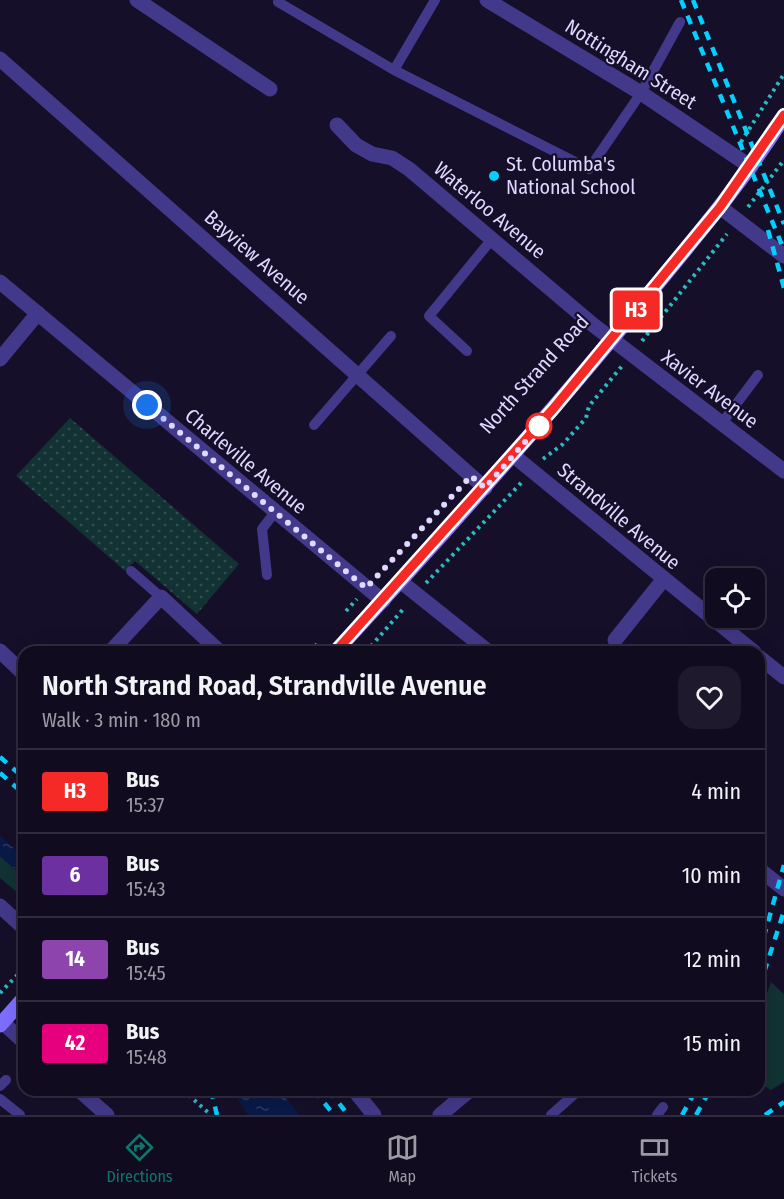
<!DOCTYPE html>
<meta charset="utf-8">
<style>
:root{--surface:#100b1f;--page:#1e192c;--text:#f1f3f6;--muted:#9c9ba4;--line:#302b3d;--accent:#0f766e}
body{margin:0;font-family:"Fira Sans Condensed",sans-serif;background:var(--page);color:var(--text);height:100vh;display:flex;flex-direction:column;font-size:22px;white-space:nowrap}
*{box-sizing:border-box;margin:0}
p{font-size:20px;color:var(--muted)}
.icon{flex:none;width:33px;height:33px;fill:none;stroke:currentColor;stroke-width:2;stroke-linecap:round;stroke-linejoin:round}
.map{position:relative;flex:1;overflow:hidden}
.panel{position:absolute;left:18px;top:646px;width:747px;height:450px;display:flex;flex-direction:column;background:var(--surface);border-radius:18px;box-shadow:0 6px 24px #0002,0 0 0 2px var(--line)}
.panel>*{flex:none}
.badge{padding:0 12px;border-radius:4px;font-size:21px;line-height:39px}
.controls{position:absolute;left:705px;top:568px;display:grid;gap:12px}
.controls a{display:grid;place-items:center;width:60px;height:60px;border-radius:12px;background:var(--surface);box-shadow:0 6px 24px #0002,0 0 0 2px var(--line);font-size:30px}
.you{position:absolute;width:30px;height:30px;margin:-15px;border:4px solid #fff;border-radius:50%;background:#1a73e8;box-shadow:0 0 0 9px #1a73e833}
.map>.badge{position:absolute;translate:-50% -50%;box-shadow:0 0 0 3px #fff}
.round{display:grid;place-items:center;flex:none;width:63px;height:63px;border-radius:18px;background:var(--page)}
.head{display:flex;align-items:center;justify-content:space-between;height:102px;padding:0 24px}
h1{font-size:28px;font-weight:600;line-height:45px}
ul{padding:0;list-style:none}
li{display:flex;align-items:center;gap:18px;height:84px;padding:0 24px;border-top:2px solid var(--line)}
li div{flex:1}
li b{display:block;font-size:22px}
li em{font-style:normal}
li .badge{min-width:66px;font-weight:700;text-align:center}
.tabs{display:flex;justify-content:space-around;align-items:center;height:84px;border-top:2px solid var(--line);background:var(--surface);font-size:16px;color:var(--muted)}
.tabs a{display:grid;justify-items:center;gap:3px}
.tabs .selected{color:var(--accent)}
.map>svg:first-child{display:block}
</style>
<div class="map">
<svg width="784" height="1115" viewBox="0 0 784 1115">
<defs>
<pattern id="garden-dots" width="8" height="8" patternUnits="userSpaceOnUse" patternTransform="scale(1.5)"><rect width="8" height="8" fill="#123234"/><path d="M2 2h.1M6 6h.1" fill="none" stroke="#344f52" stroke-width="1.8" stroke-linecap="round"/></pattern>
<pattern id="water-ripples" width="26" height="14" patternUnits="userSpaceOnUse" patternTransform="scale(1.5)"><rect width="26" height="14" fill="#091a49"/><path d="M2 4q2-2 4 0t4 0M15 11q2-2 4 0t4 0" fill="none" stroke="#2c3b64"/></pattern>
</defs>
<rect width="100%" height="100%" fill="#160f29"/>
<path fill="#123234" d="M 0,856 L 24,877 L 24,898 L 0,878 Z
M 771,982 L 784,994 L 784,1082 L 771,1090 L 759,1083 L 759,1017 Z"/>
<path fill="url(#garden-dots)" d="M 70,418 L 239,564 L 197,614 L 135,561 L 125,571 L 16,476 Z"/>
<path fill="url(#water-ripples)" d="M 0,836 L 24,857 L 24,877 L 0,856 Z
M 233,1091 L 280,1091 L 300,1115 L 248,1115 Z"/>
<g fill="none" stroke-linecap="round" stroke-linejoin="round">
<path stroke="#2cbbbf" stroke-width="4" stroke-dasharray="3 4.5" stroke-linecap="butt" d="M 741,142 L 784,74
M 748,207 L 784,160
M 642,341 L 727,234
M 543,459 L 563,444 L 586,418 L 589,406 L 622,366
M 426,583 L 522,482
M 346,611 L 357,599
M 310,652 L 319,642
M 366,652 L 405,607
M 0,993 L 24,968
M 183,1090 L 211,1115"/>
<path stroke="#43398a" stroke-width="10" d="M 278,2 L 394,70 L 589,169 L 641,93 L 680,22
M 394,70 L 435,0
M 467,351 L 429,316 L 492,239
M 722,423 L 758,375
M 314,425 L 391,336
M 131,571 L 161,597
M 267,575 L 262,529 L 275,512
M 0,1086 L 6,1080
M 0,1099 L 20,1115
M 551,1115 L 579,1090
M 657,1115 L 663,1107"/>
<path stroke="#43398a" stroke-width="15" d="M 137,0 L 270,89
M 487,0 L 641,93 L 751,167
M 0,59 L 485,488
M 337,125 L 356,145 L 372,154 L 392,158 L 409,169 L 592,324 L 784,471
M 720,207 L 784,256
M 0,282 L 383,601
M 0,359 L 38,313
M 514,456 L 754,652
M 400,581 L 489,652
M 615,640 L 663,580
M 0,651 L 24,674
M 110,652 L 161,597 L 220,652
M 759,657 L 784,677
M 759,869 L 784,889
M 0,906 L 24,928
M 2,1022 L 24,1042
M 79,1090 L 107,1115
M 354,1090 L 374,1115
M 440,1115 L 470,1090"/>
<path stroke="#7f6fff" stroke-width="15" d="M 335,652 C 441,537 545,421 644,300 C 693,240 743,182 784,116
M 0,1025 L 24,998"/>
<path stroke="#04d0ff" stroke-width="4.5" stroke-dasharray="9 8" stroke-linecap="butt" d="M 681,0 L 784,250
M 693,0 L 784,224
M 768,230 L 784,288
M 0,757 L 24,778
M 0,773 L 24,794
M 759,954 L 784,865
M 759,988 L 784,911
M 211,1090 L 217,1115
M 314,1090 L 334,1115
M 329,1090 L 348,1115
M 682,1115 L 696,1090
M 696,1115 L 710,1090
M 765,1115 L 784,1102"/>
</g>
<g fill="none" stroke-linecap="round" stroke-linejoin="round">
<g stroke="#fff" stroke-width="14">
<path id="line" d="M 335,652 L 553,409 L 720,207 L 784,115"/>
</g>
<use href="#line" stroke="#f52a26" stroke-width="9"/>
<path stroke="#dfd8ff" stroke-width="6" stroke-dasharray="0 10.8" d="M 147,405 L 366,588 L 471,476 L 485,488 L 539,426"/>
</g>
<circle fill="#04d0ff" stroke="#160f29" stroke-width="2" cx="494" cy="176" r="6"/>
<circle fill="#fff" stroke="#f52a26" stroke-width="3" cx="539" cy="426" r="12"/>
<g text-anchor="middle" stroke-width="4.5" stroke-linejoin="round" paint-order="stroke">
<g font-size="20" fill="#dfd8ff" stroke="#160f29">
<text transform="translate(631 64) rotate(32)" y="7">Nottingham Street</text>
<text transform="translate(490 210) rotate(40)" y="7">Waterloo Avenue</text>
<text transform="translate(257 257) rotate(41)" y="7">Bayview Avenue</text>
<text transform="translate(534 374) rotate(-48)" y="7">North Strand Road</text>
<text transform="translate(710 389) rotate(37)" y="7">Xavier Avenue</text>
<text transform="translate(246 461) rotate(40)" y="7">Charleville Avenue</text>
<text transform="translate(619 516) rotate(40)" y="7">Strandville Avenue</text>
</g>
<g font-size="20" fill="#dfd8ff" stroke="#160f29" text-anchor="start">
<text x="506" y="171">St. Columba's<tspan x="506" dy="23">National School</tspan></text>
</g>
</g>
</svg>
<div class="controls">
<a><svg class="icon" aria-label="locate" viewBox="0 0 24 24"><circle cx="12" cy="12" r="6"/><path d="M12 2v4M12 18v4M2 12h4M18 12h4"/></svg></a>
</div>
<div class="you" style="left:147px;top:405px"></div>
<b class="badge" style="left:636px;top:310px;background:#f52a26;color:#fff">H3</b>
<section class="panel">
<div class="head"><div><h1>North Strand Road, Strandville Avenue</h1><p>Walk · 3 min · 180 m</p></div><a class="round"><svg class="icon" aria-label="heart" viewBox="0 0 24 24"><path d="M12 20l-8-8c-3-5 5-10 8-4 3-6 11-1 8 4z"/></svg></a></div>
<ul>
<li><span class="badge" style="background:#f52a26;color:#fff">H3</span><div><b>Bus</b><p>15:37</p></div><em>4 min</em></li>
<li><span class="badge" style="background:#6c30a1;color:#fff">6</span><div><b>Bus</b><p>15:43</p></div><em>10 min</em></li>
<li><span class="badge" style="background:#8e44ad;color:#fff">14</span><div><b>Bus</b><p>15:45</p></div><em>12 min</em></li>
<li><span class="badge" style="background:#e6007e;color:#fff">42</span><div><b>Bus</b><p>15:48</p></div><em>15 min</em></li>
</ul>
</section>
</div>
<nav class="tabs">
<a class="selected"><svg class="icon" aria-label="directions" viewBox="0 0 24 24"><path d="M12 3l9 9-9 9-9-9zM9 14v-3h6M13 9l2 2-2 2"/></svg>Directions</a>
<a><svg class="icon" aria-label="map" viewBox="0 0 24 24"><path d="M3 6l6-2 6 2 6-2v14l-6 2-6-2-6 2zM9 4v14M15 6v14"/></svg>Map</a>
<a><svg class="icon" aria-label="tickets" viewBox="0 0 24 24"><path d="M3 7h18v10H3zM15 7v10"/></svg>Tickets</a>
</nav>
